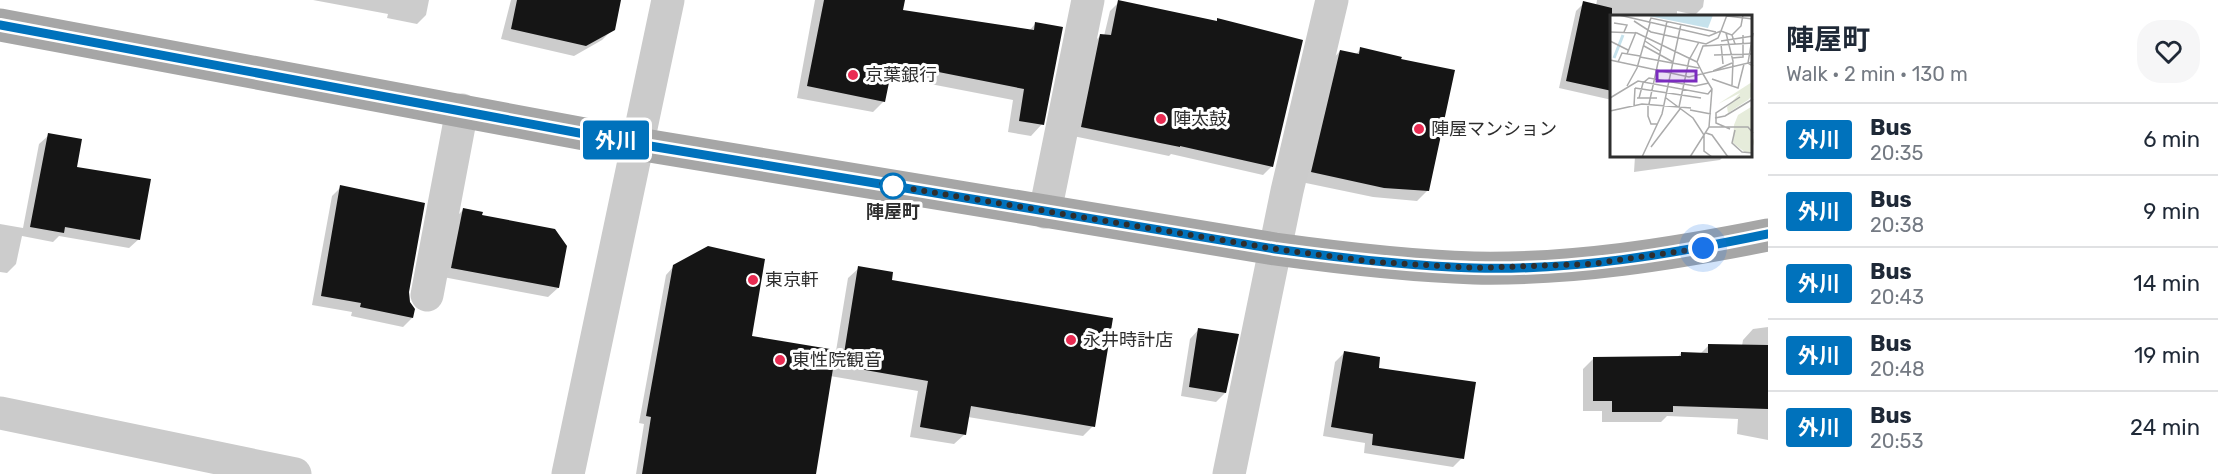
<!DOCTYPE html>
<meta charset="utf-8">
<style>
:root{--surface:#fff;--page:#f6f6f7;--text:#1f2937;--muted:#747a83;--line:#e0e1e3}
body{margin:0;font-family:Rubik,"Noto Sans JP",sans-serif;background:var(--page);color:var(--text);height:100vh;display:flex;flex-direction:column;font-size:22px;white-space:nowrap}
*{box-sizing:border-box;margin:0}
p{font-size:20px;color:var(--muted)}
.icon{flex:none;width:33px;height:33px;fill:none;stroke:currentColor;stroke-width:2;stroke-linecap:round;stroke-linejoin:round}
.map{position:relative;flex:1;overflow:hidden}
.panel{display:flex;flex-direction:column;background:var(--surface);width:450px}
.panel>*{flex:none}
.badge{padding:0 12px;border-radius:4px;font-size:21px;line-height:39px}
.you{position:absolute;width:30px;height:30px;margin:-15px;border:4px solid #fff;border-radius:50%;background:#1a73e8;box-shadow:0 0 0 9px #1a73e833}
.map>.badge{position:absolute;translate:-50% -50%;box-shadow:0 0 0 3px #fff}
.round{display:grid;place-items:center;flex:none;width:63px;height:63px;border-radius:24px;background:var(--page)}
.headline{display:flex;align-items:center;justify-content:space-between;height:102px;padding:0 18px}
h1{font-size:28px;font-weight:700;line-height:45px}
ul{padding:0;list-style:none}
li{display:flex;align-items:center;gap:18px;height:72px;padding:0 18px;border-top:2px solid var(--line)}
li div{flex:1}
li b{display:block;font-size:22px}
li em{font-style:normal}
li .badge{min-width:66px;font-weight:700;text-align:center}
main{display:flex;flex:1;min-height:0}
.map>svg:first-child{display:block}
</style>
<main>
<div class="map">
<svg width="1768" height="474" viewBox="0 0 1768 474">
<rect width="100%" height="100%" fill="#fff"/>
<path fill="#0003" d="M 313,0 L 429,0 L 426,15 L 417,24 L 387,18 L 388,14 Z
M 511,0 L 619,0 L 613,29 L 602,40 L 574,56 L 501,39 Z
M 815,0 L 903,0 L 901,11 L 1029,31 L 1035,24 L 1042,124 L 1031,136 L 1008,132 L 1013,100 L 889,76 L 884,101 L 873,112 L 797,98 Z
M 1597,0 L 1704,0 L 1703,7 L 1695,15 L 1677,11 L 1677,16 L 1612,16 L 1612,100 L 1559,88 L 1576,11 L 1584,3 L 1596,6 Z
M 1119,2 L 1215,22 L 1218,20 L 1272,166 L 1263,175 L 1171,154 L 1169,156 L 1073,136 L 1092,44 L 1101,35 L 1104,36 L 1110,11 Z
M 1361,49 L 1428,190 L 1417,201 L 1373,197 L 1301,182 L 1330,62 L 1340,51 L 1355,55 Z
M 49,135 L 75,168 L 139,239 L 129,248 L 59,236 L 53,242 L 22,236 L 16,264 L 7,273 L 0,272 L 0,224 L 23,228 L 39,144 Z
M 1635,156 L 1724,156 L 1720,160 L 1634,172 Z
M 341,187 L 407,291 L 412,318 L 403,327 L 351,316 L 352,312 L 312,305 L 332,196 Z
M 463,210 L 565,247 L 558,288 L 548,297 L 443,277 L 454,219 Z
M 674,266 L 751,337 L 836,351 L 848,278 L 859,268 L 890,282 L 1093,426 L 1083,436 L 968,417 L 965,434 L 954,444 L 910,437 L 918,391 L 830,376 L 814,474 L 636,474 L 644,424 L 639,423 L 666,275 Z
M 1768,327 L 1768,440 L 1737,434 L 1738,419 L 1667,416 L 1661,422 L 1602,422 L 1602,411 L 1583,411 L 1583,369 L 1594,358 L 1677,358 L 1681,353 L 1700,354 L 1709,345 L 1742,346 L 1743,340 L 1753,329 Z
M 1199,329 L 1225,393 L 1216,402 L 1181,396 L 1190,339 Z
M 1344,353 L 1377,369 L 1462,458 L 1453,467 L 1364,453 L 1365,443 L 1323,436 L 1335,362 Z"/>
<path fill="#151515" d="M 517,0 L 621,0 L 615,30 L 586,46 L 511,29 Z
M 824,0 L 905,0 L 903,10 L 1034,30 L 1035,22 L 1063,27 L 1044,125 L 1019,121 L 1024,89 L 893,63 L 885,102 L 807,86 Z
M 1118,0 L 1217,21 L 1217,18 L 1303,40 L 1273,167 L 1180,146 L 1180,147 L 1081,127 L 1100,34 L 1111,35 Z
M 1583,1 L 1612,8 L 1612,91 L 1566,81 Z
M 1360,47 L 1402,57 L 1401,59 L 1455,70 L 1429,191 L 1384,188 L 1311,172 L 1340,50 L 1359,54 Z
M 48,133 L 82,139 L 77,167 L 151,179 L 140,240 L 65,227 L 64,233 L 30,227 Z
M 340,185 L 425,203 L 409,292 L 410,302 L 415,309 L 413,318 L 360,307 L 361,303 L 321,296 Z
M 463,208 L 483,212 L 482,215 L 555,229 L 567,246 L 559,288 L 451,268 Z
M 708,246 L 765,259 L 752,336 L 836,350 L 816,474 L 642,474 L 651,417 L 646,416 L 673,265 Z
M 858,266 L 893,272 L 892,280 L 1113,318 L 1095,427 L 971,406 L 966,435 L 920,427 L 928,381 L 842,366 Z
M 1198,328 L 1239,334 L 1226,393 L 1189,387 Z
M 1708,344 L 1768,345 L 1768,409 L 1673,406 L 1673,412 L 1612,412 L 1612,401 L 1593,401 L 1593,357 L 1681,356 L 1681,352 L 1708,353 Z
M 1344,351 L 1380,357 L 1379,368 L 1476,382 L 1464,459 L 1372,445 L 1373,434 L 1331,427 Z"/>
<g fill="none" stroke-linecap="round" stroke-linejoin="round">
<path stroke="#cbcbcb" stroke-width="33" d="M 1045,212 L 1088,0
M 427,295 L 462,110
M 0,413 L 295,474
M 568,474 L 668,0
M 1229,474 L 1287,191 L 1332,0"/>
<path stroke="#a6a6a6" stroke-width="33" d="M 0,25 L 638,144 L 1275,249 C 1341,258 1407,266 1474,268 C 1573,270 1672,254 1768,235"/>
</g>
<g fill="none" stroke-linecap="round" stroke-linejoin="round">
<g stroke="#fff" stroke-width="14">
<path id="line" d="M 0,25 L 638,144 L 1275,249 C 1341,258 1407,266 1474,268 C 1573,271 1672,254 1768,234"/>
</g>
<use href="#line" stroke="#0072bc" stroke-width="9"/>
<path stroke="#2e2e2e" stroke-width="6" stroke-dasharray="0 10.8" d="M 893,186 L 882,184 L 1275,249 L 1375,262 L 1476,268 L 1591,264 L 1703,248"/>
</g>
<g fill="#e92b52" stroke="#fff" stroke-width="2">
<circle cx="853" cy="75" r="6"/>
<circle cx="1161" cy="119" r="6"/>
<circle cx="1419" cy="129" r="6"/>
<circle cx="753" cy="280" r="6"/>
<circle cx="1071" cy="340" r="6"/>
<circle cx="780" cy="360" r="6"/>
</g>
<circle fill="#fff" stroke="#0072bc" stroke-width="3" cx="893" cy="186" r="12"/>
<g text-anchor="middle" stroke-width="6" stroke-linejoin="round" paint-order="stroke">
<g font-size="18" fill="#2e2e2e" stroke="#fff" text-anchor="start">
<text x="865" y="81">京葉銀行</text>
<text x="1173" y="125">陣太鼓</text>
<text x="1431" y="135">陣屋マンション</text>
<text x="765" y="286">東京軒</text>
<text x="1083" y="346">永井時計店</text>
<text x="792" y="366">東性院観音</text>
</g>
<g font-size="18" font-weight="bold" fill="#2e2e2e" stroke="#fff">
<text x="893" y="218">陣屋町</text>
</g>
</g>
<g transform="translate(1610 15)">
<rect width="142" height="142" fill="#fff"/>
<path d="M 142,67 L 142,81 L 138,85 L 118,98 L 117,92 L 130,78 L 108,89 Z" fill="#e6ecdb"/>
<path d="M 141,92 L 142,137 L 136,138 L 123,128 L 124,110 L 128,100 Z" fill="#e6ecdb"/>
<path d="M128 127a8 8 0 1 1 16 0a8 8 0 1 1-16 0Z" fill="#e6ecdb"/>
<path d="M 34,0 L 103,0 L 98,13 Z" fill="#c6e2ec"/>
<path fill="none" stroke="#c6e2ec" stroke-width="3" d="M 4,43 L 13,20"/>
<path fill="none" stroke="#ababab" stroke-width="1.5" d="M 9,0 L 99,21 L 111,16 L 117,0M 117,1 L 143,4M 24,6 L 41,17 L 96,29 L 108,23 L 111,16 L 122,20 L 125,29M 4,8 L 17,10 L 14,17M 39,8 L 41,3 L 106,17M 0,17 L 27,18 L 87,47M 116,18 L 123,46 L 122,70M 143,18 L 138,48 L 143,47M 122,20 L 131,11 L 133,0M 0,26 L 18,35M 35,26 L 50,36M 111,26 L 143,21M 111,29 L 113,49M 34,31 L 63,47M 17,39 L 26,17M 104,40 L 143,39M 30,42 L 89,53M 122,43 L 133,42 L 133,20M 0,45 L 79,62 L 138,48 L 143,51M 8,47 L 12,38 L 30,41M 103,56 L 122,48M 93,59 L 87,47 L 93,31 L 143,28M 102,64 L 128,73 L 134,49M 17,71 L 27,53 L 40,8M 25,73 L 91,83M 0,83 L 28,66 L 98,79 L 102,74M 27,83 L 47,83M 29,83 L 33,68 L 39,63 L 85,71 L 99,68M 56,83 L 83,103 L 94,120 L 94,136 L 102,142M 38,89 L 38,101 L 41,109 L 47,109M 39,89 L 57,6M 24,91 L 25,73M 69,92 L 79,45 L 89,27M 80,95 L 101,99M 0,96 L 32,89 L 81,93M 105,103 L 115,101 L 143,84M 99,112 L 138,112 L 143,118M 120,114 L 106,108 L 106,98 L 130,82M 125,115 L 122,128 L 132,137 L 143,138M 96,118 L 102,120 L 118,142M 41,132 L 70,94M 32,142 L 52,99 L 71,9M 80,142 L 99,112 L 102,74 L 93,59"/>
<path fill="#7b2cbf" fill-opacity="0.15" stroke="#7b2cbf" stroke-width="3" d="M 47,56 L 86,56 L 86,66 L 47,66 Z"/>
<rect width="142" height="142" fill="none" stroke="#2e2e2e" stroke-width="3"/>
</g>
</svg>
<div class="you" style="left:1703px;top:248px"></div>
<b class="badge" style="left:616px;top:140px;background:#0072bc;color:#fff">外川</b>
</div>
<section class="panel">
<div class="headline"><div><h1>陣屋町</h1><p>Walk · 2 min · 130 m</p></div><a class="round"><svg class="icon" aria-label="heart" viewBox="0 0 24 24"><path d="M12 20l-8-8c-3-5 5-10 8-4 3-6 11-1 8 4z"/></svg></a></div>
<ul>
<li><span class="badge" style="background:#0072bc;color:#fff">外川</span><div><b>Bus</b><p>20:35</p></div><em>6 min</em></li>
<li><span class="badge" style="background:#0072bc;color:#fff">外川</span><div><b>Bus</b><p>20:38</p></div><em>9 min</em></li>
<li><span class="badge" style="background:#0072bc;color:#fff">外川</span><div><b>Bus</b><p>20:43</p></div><em>14 min</em></li>
<li><span class="badge" style="background:#0072bc;color:#fff">外川</span><div><b>Bus</b><p>20:48</p></div><em>19 min</em></li>
<li><span class="badge" style="background:#0072bc;color:#fff">外川</span><div><b>Bus</b><p>20:53</p></div><em>24 min</em></li>
</ul>
</section>
</main>
